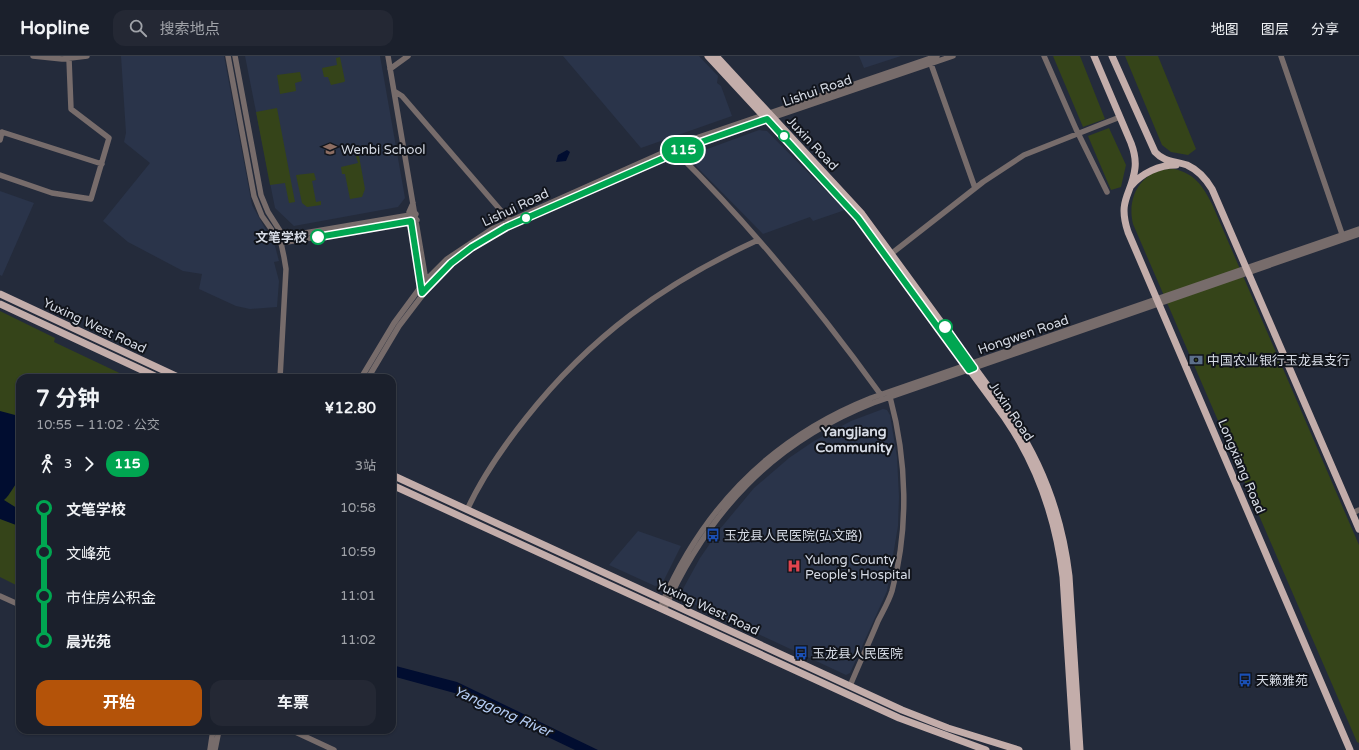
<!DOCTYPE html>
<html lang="zh">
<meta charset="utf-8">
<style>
:root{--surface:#1b202c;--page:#242834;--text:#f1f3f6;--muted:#a0a3a9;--line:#393e48;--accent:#b45309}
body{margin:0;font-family:"Varela Round","Noto Sans SC",sans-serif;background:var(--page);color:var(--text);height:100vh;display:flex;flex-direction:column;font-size:15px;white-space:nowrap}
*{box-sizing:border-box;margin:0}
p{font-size:13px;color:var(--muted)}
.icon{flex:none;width:22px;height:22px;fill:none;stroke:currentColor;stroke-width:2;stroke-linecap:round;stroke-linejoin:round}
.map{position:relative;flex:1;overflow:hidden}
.panel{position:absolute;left:16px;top:318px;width:380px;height:360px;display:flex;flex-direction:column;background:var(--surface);border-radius:12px;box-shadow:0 1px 3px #0004,0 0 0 1px var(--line)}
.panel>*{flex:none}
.badge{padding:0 8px;border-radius:13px;font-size:14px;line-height:26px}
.map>.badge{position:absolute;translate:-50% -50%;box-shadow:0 0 0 2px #fff}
.legs{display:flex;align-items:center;gap:6px;height:44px;padding:0 20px;font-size:13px}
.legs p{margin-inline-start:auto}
.overview{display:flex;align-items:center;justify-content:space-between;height:68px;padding:0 20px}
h1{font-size:22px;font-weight:700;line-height:30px}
.cta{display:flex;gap:8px;margin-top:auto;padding:8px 20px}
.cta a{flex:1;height:46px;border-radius:12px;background:var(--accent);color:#fff;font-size:16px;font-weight:700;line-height:46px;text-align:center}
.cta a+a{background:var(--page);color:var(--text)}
ul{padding:0 20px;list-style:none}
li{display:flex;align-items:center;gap:14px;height:44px;font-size:15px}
li i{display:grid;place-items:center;width:6px;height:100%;margin:0 5px;background:currentColor}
li i::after{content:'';width:10px;height:10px;margin:-5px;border:3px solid;border-radius:50%;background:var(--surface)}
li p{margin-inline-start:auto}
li:first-child i{background:linear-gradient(#0000 50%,currentColor 0)}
li:last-child i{background:linear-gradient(currentColor 50%,#0000 0)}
header{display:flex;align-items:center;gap:24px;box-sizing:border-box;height:56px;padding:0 20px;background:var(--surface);border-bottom:1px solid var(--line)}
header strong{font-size:19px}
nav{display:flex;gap:22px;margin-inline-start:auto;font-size:14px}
.search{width:280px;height:36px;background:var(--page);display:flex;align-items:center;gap:10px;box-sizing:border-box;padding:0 14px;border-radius:12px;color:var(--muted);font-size:15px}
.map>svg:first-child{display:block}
</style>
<header>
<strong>Hopline</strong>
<div class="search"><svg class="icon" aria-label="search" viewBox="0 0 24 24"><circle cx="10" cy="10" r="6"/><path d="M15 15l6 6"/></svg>搜索地点</div>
<nav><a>地图</a><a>图层</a><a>分享</a></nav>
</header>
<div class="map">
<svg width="1359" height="694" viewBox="0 0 1359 694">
<rect width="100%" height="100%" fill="#242b3b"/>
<path fill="#2a344a" d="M 121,0 L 224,0 L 252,149 L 275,190 L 279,205 L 274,206 L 279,225 L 277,251 L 250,253 L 236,250 L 199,233 L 202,218 L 183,215 L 128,186 L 103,165 L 150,107 L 124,86 L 126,77 Z
M 245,0 L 380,0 L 405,142 L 398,151 L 294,170 L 275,152 Z
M 563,0 L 699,0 L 718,20 L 717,27 L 721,30 L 732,60 L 641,92 Z
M 859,0 L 901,0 L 864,12 Z
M 759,74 L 767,75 L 845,154 L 813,165 L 810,161 L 763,178 L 688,102 L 691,99 Z
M 0,135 L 34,147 L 2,220 L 0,219 Z
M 883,353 L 887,354 L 890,359 L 897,401 L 899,441 L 898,470 L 887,535 L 850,617 L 846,619 L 685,544 L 682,537 L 684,531 L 700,502 L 720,473 L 754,432 L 789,402 L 814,385 L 851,365 Z
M 638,475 L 681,490 L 662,528 L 655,530 L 609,509 Z"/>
<path fill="#354419" d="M 1053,0 L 1080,0 L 1105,63 L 1083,71 Z
M 1125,0 L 1158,0 L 1196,93 L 1188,99 L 1171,96 L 1162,89 Z
M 340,1 L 345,25 L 344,26 L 331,29 L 328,21 L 324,21 L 322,12 L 337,9 L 336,2 Z
M 300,16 L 302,25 L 295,27 L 296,35 L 280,38 L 277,19 Z
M 277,52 L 295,146 L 289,147 L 285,127 L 270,129 L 256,56 Z
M 1109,72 L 1126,109 L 1121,131 L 1111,134 L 1088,80 Z
M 356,100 L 359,100 L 365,133 L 362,141 L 350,143 L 345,118 L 342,118 L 341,111 L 358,107 Z
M 1174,113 C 1194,117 1203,130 1212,148 L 1359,489 L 1359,687 L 1357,686 L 1133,168 C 1126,139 1143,112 1174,113 Z
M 314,117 L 316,124 L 312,125 L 316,146 L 321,145 L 321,149 L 307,151 L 302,147 L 296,119 Z
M 0,255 L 55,282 L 54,286 L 130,322 L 20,322 L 20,531 L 0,521 Z"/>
<path fill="#010d30" d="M 567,94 L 570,96 L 566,105 L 556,106 L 558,99 Z
M 0,355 L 15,359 L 20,362 L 20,423 C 13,430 11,438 4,444 L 20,454 L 20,473 L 16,469 L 0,463 Z
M 392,609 L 457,626 L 598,694 L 575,694 L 458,638 L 392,620 Z"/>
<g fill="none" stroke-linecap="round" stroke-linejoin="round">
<path stroke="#776c6b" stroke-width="5.5" d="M 33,0 L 62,3 L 87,0
M 228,0 L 254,140 L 262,160 L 281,187 L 417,164
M 235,0 L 261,139 L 268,156 L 282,178 L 281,187 L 284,201 L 286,213 L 280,322
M 388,0 L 426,225
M 1044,0 L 1076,73 L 1107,136
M 1281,0 L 1342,178
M 931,8 L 975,132
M 390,13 L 408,0
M 394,35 L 402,40 L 509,164
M 0,84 L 2,76 L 102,108
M 677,97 C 752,171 819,253 881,339
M 0,119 L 52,137 L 91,143 L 109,82 L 71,53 L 69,3
M 413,147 L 409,156 L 421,232
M 283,185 L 293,179 L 416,158
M 891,198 L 983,126 L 1024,99 L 1120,61
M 361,322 L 394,267 L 425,225 L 447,203 L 492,173 L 696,82 L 937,0
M 368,322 L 399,270 L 434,224 L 461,199 L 494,177 L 698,87 L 953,0
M 467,454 C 482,421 503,391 526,362 C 590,281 664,227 758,184
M 1352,457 L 1359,454
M 0,540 L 20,549
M 662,547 C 704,450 773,381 871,342 L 1359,173
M 664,554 C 708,456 772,387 873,347 L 1359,178
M 850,630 C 859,608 869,587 878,565 C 883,555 889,545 892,535 C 909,472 907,404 890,341
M 291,674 L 334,694
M 210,694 L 213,674
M 215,694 L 219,674"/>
<path stroke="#c3adaa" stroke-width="7" d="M 708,0 L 858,162 L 1005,362 C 1038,410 1056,463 1063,521 L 1074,694
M 716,0 L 862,158 L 1009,359 C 1043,408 1062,461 1069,520 L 1080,694
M 1094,0 L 1131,87 C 1134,95 1136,104 1135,112 C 1132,139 1117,143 1128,176 L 1350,694
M 1112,0 L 1155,96 C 1164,106 1175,105 1187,109 C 1198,114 1206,123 1212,133 L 1359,473
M 1131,130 C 1142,117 1159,109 1176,109
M 0,238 L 180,322
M 0,248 L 159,322
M 392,419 L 902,654 L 948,672 L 1019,694
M 392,429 L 899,662 L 986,694"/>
</g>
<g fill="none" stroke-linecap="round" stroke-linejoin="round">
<g stroke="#fff" stroke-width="9">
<path id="line-1" d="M 318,181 L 411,165 L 422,237 L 451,207 L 472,191 L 506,171 L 698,87 L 767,63 L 858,162 L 969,314 L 974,312 L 945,271"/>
</g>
<use href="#line-1" stroke="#00a651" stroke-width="6"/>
</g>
<defs>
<g id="school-bare" transform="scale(1.08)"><path d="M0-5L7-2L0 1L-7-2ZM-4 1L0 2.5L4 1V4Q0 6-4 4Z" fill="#8d6e63" stroke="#11141b" stroke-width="2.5" paint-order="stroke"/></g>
<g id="bank-bare" transform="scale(1.08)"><path d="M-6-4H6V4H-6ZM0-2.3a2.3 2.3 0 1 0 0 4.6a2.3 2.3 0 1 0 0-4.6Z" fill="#5c6f8a" stroke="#11141b" stroke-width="2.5" paint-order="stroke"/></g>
<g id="bus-bare" transform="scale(1.08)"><path d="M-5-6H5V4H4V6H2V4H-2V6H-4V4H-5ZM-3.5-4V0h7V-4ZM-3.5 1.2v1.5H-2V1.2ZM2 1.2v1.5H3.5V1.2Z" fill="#1a4fb4" stroke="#11141b" stroke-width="2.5" paint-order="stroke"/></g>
<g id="hospital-bare" transform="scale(1.08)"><path d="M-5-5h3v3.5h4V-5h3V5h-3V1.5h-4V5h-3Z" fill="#e0444e" stroke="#11141b" stroke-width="2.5" paint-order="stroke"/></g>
</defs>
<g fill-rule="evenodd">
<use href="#school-bare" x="330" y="93"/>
<use href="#bank-bare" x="1196" y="304"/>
<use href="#bus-bare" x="713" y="479"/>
<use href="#hospital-bare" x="794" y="510"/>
<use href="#bus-bare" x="801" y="597"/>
<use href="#bus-bare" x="1245" y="624"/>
</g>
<g fill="#fff" stroke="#00a651" stroke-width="2">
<circle cx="784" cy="80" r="5"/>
<circle cx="526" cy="162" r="5"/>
<circle cx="318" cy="181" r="7"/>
<circle cx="945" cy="271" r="7"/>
</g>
<g text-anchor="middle" stroke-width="4" stroke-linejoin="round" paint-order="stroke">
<g font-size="13" fill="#d6dbe5" stroke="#11141b">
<text transform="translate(817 34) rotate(-19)" y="5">Lishui Road</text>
<text transform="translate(813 87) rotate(47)" y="5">Juxin Road</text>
<text transform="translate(515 151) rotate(-25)" y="5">Lishui Road</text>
<text transform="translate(95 269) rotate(25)" y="5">Yuxing West Road</text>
<text transform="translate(1023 278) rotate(-19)" y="5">Hongwen Road</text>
<text transform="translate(1012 355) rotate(56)" y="5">Juxin Road</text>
<text transform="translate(1242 410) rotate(67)" y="5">Longxiang Road</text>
<text transform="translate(708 551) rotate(25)" y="5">Yuxing West Road</text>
</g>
<g font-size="13" fill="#d6dbe5" stroke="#11141b" text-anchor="start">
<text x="341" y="98">Wenbi School</text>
<text x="1207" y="309">中国农业银行玉龙县支行</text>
<text x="724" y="484">玉龙县人民医院(弘文路)</text>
<text x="805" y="508">Yulong County<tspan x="805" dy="15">People's Hospital</tspan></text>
<text x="812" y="602">玉龙县人民医院</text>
<text x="1256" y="629">天籁雅苑</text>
</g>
<g font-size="13" font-weight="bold" fill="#d6dbe5" stroke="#11141b" text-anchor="end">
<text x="307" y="186">文笔学校</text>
</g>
<g font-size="14" font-weight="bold" fill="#d6dbe5" stroke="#11141b">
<text x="854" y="380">Yangjiang<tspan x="854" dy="16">Community</tspan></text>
</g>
<g font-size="14" font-style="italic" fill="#b5cdf5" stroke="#11141b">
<text transform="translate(503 655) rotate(24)" y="5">Yanggong River</text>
</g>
</g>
</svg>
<b class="badge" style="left:683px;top:94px;background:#00a651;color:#fff">115</b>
<section class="panel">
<div class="overview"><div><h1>7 分钟</h1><p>10:55 – 11:02 · 公交</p></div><b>¥12.80</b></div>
<div class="legs"><svg class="icon" aria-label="walk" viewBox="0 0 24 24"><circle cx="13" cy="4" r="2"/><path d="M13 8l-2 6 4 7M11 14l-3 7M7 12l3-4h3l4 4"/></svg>3<svg class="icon" aria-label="forward" viewBox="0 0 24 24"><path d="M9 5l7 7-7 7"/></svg><b class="badge" style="background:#00a651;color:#fff">115</b><p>3站</p></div>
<ul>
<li><i style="color:#00a651"></i><b>文笔学校</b><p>10:58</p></li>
<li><i style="color:#00a651"></i><span>文峰苑</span><p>10:59</p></li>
<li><i style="color:#00a651"></i><span>市住房公积金</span><p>11:01</p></li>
<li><i style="color:#00a651"></i><b>晨光苑</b><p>11:02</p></li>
</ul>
<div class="cta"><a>开始</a><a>车票</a></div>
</section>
</div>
